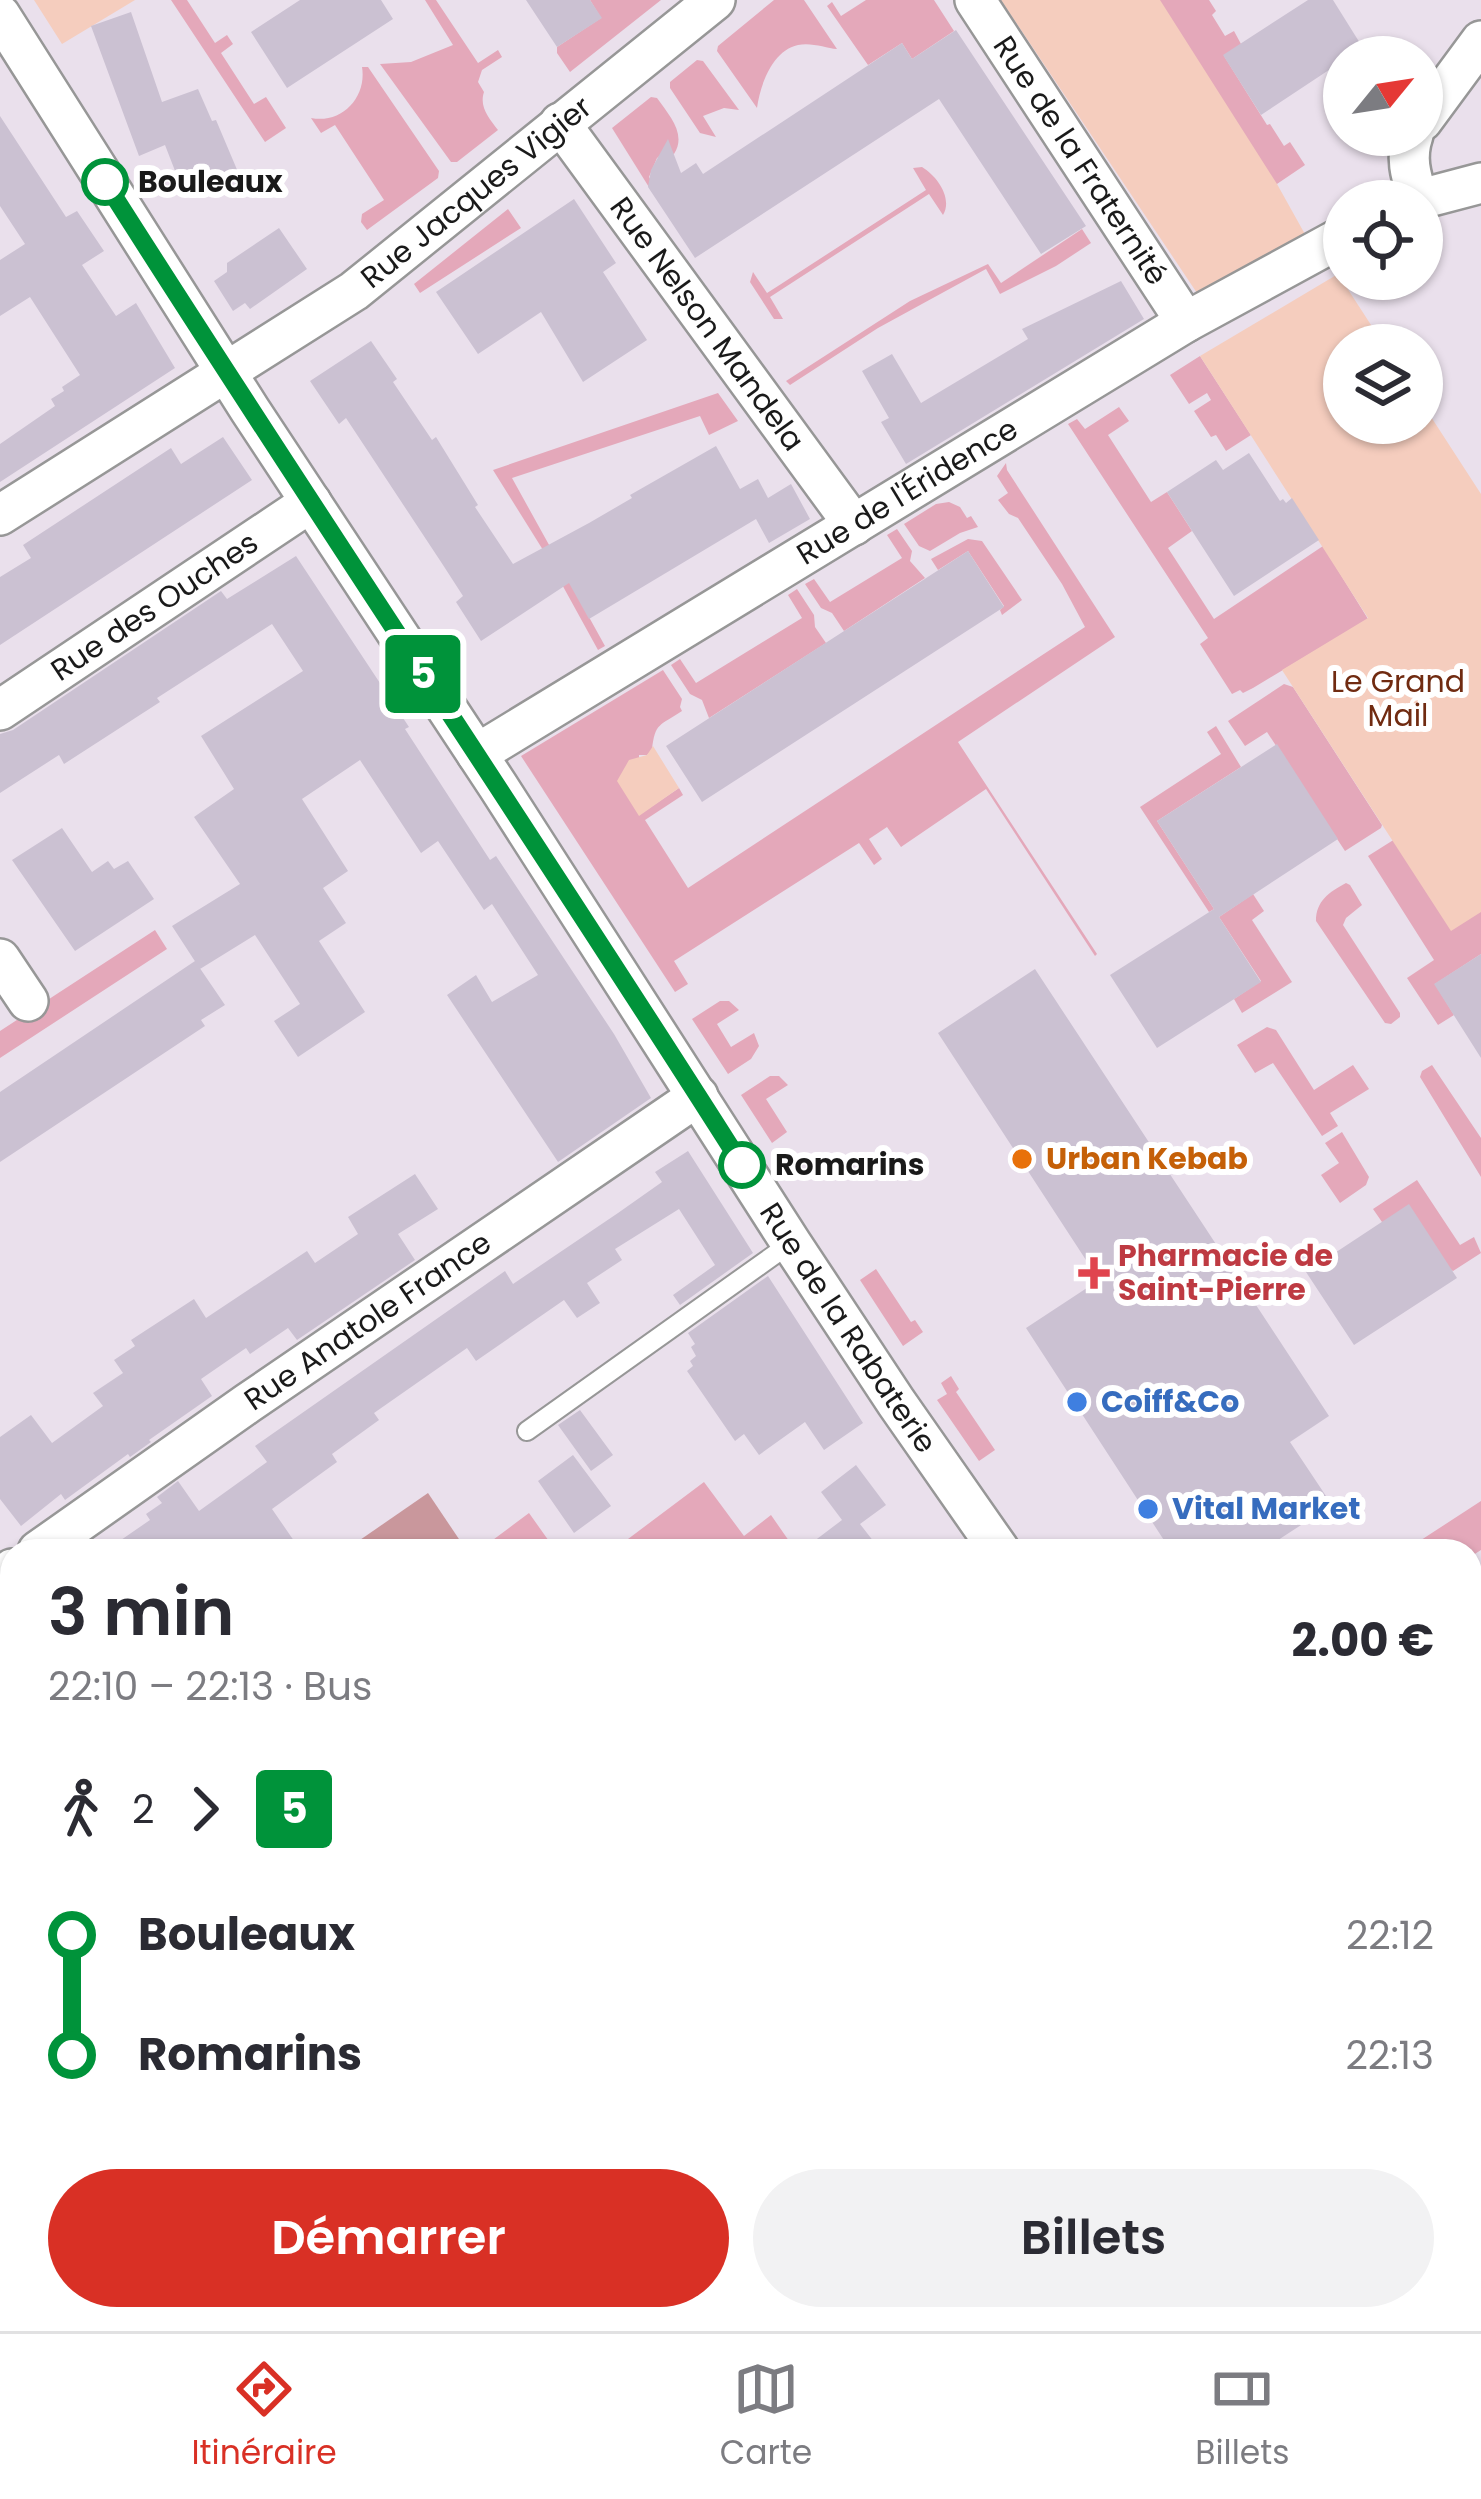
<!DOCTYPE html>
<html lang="fr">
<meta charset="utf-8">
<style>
:root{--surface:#fff;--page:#f2f2f3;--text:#2b2b33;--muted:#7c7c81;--line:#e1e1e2;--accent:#d93025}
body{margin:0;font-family:Poppins,sans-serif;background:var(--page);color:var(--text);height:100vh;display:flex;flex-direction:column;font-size:45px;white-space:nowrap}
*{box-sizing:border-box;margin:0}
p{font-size:39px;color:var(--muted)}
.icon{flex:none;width:66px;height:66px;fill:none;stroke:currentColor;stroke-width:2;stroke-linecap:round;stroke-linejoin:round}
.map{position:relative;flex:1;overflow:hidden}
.sheet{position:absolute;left:0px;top:1539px;width:1482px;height:792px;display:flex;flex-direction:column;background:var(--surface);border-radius:36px 36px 0 0;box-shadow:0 3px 9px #0004}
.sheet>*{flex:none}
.badge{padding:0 24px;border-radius:9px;font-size:42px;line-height:78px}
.needle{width:78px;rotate:60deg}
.buttons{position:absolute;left:1323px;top:36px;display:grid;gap:24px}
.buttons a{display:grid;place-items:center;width:120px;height:120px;border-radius:50%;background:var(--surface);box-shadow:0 3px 9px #0004;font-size:60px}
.map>.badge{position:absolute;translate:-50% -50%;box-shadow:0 0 0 6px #fff}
.legs{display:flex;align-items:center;gap:18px;height:132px;padding:0 48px;font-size:39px}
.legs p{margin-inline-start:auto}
.headline{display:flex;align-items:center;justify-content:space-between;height:204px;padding:0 48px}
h1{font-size:66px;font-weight:600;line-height:90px}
.action{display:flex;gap:24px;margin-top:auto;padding:24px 48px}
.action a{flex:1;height:138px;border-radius:72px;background:var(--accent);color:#fff;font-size:48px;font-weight:600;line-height:138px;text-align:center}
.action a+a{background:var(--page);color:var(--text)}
ul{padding:0 48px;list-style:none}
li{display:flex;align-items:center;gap:42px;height:120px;font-size:45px}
li i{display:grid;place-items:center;width:18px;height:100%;margin:0 15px;background:currentColor}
li i::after{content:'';width:30px;height:30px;margin:-15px;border:9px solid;border-radius:50%;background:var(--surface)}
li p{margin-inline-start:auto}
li:first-child i{background:linear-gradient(#0000 50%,currentColor 0)}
li:last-child i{background:linear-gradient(currentColor 50%,#0000 0)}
.tab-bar{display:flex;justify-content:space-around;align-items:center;height:168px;border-top:3px solid var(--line);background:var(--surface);font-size:33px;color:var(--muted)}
.tab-bar a{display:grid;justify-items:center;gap:6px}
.tab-bar .active{color:var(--accent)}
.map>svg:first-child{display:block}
</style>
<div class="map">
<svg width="1481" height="2331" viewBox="0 0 1481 2331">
<rect width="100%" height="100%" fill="#eae0ec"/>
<path fill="#e4a8ba" d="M 171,0 L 187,0 L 215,43 L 227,35 L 233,44 L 221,53 L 254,104 L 266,97 L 286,128 L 265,142 Z
M 425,0 L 436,0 L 478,63 L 498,50 L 502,57 L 482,70 L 478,82 L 484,92 C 479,107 489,118 498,130 L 457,162 L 451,162 L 380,64 L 411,62 L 453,45 Z
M 590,0 L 661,0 L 570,72 L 557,53 L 557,47 L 601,18 Z
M 774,0 L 804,0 L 837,49 C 826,48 811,42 798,45 C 771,51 760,87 757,108 L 717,51 L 718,46 Z
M 866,0 L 934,0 L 954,31 L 912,59 L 902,43 L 868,65 L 827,6 L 832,2 L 841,16 Z
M 1152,0 L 1209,0 L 1216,11 L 1212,15 L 1225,36 L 1234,31 L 1241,44 L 1224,56 L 1267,125 L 1270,124 L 1284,146 L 1290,142 L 1305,165 L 1274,186 Z
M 697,60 L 703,61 L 739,110 L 724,108 L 703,116 L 716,137 L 700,133 L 670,88 L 670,82 Z
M 362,67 L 368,67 L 439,171 L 438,178 L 367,230 L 361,222 L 362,214 L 384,200 L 335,125 L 321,133 L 311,118 C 342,124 367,97 362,67 Z
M 651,97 L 657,98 C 669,115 687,134 674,154 L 666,151 L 657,158 L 649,177 L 656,189 L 652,192 L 612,128 Z
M 922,167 C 937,176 953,198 943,215 L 929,194 L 770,297 L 783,319 L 774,319 L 750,282 L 753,272 L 767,293 L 778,286 L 926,190 L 913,168 Z
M 508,209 L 521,228 L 420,293 L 414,284 Z
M 1082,229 L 1091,243 L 1056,266 L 1000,294 L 986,269 L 878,328 L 790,385 L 786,381 L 910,301 L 988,264 L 1001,283 Z
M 1200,356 L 1251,435 L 1226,451 L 1216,435 L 1211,437 L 1194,411 L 1211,400 L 1207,393 L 1189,404 L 1170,375 Z
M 718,393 L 738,421 L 709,435 L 700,416 L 512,478 L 605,646 L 598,650 L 543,550 L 493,470 Z
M 1119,407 L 1129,421 L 1108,435 L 1151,502 L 1167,492 L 1192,531 L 1168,548 L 1214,619 L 1323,546 L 1368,619 L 1253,688 L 1243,693 L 1240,690 L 1232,694 L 1200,644 L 1208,638 L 1068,424 L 1077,419 L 1085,429 Z
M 1006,463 L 1007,470 L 1115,637 L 958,742 L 1097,954 L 1095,956 L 986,789 L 901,847 L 887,827 L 869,839 L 882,859 L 874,865 L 859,843 L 674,961 L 688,984 L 675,992 L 521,756 L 663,670 L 682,699 L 680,707 L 682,711 C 660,726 655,722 652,750 L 647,755 L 639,755 L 639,815 L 679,788 L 683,795 L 645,820 L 688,888 L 1085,627 L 1062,584 L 1018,518 L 1009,514 L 998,500 L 1008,493 L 997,476 Z
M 949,502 L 960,507 L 967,518 L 971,516 L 978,527 L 960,533 L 930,551 L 919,546 L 904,524 L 936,504 Z
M 897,529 L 912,551 L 910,561 L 925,578 L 844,631 L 832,613 L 821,608 L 805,584 L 814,579 L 830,602 L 902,558 L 887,535 Z
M 968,539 L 982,541 L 1022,600 L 1002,615 L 1000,610 L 1004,606 L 968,551 L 938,570 L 931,559 Z
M 797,589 L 814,615 L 815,627 L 826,643 L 709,718 L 702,700 L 690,694 L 671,665 L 680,659 L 696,683 L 802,618 L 788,595 Z
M 1284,684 L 1293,687 L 1382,825 L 1381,828 L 1345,851 L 1267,732 L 1245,746 L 1228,721 Z
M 1216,726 L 1241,767 L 1157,821 L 1214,909 L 1209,912 L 1140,807 L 1221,754 L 1207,732 Z
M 1449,805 L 1481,855 L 1481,954 L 1435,984 L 1454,1015 L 1438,1025 L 1407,978 L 1434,960 L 1368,856 Z
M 1346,883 L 1350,885 L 1362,905 L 1346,918 L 1343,925 L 1400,1013 L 1400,1017 L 1391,1024 L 1385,1023 L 1316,921 C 1316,901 1329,892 1346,883 Z
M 1253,894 L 1264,911 L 1252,920 L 1292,982 L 1242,1013 L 1234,999 L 1261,981 L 1219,917 Z
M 155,930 L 167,949 L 0,1058 L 0,1031 Z
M 720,1001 L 729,1001 L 739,1010 L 717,1024 L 731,1047 L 754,1033 L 759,1046 L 751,1059 L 728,1074 L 692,1019 Z
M 1267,1027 L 1276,1030 L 1314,1090 L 1353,1065 L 1369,1089 L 1330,1113 L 1338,1126 L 1322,1136 L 1273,1063 L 1255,1073 L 1237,1045 Z
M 1432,1065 L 1481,1138 L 1481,1177 L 1420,1077 L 1422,1071 Z
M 770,1076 L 779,1076 L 788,1085 L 766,1099 L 787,1132 L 772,1143 L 741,1095 Z
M 1342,1132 L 1369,1177 L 1366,1185 L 1340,1203 L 1321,1175 L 1339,1163 L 1325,1143 Z
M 1417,1180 L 1460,1245 L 1474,1237 L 1481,1253 L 1453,1271 L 1382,1222 L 1373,1209 Z
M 876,1269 L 911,1322 L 915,1320 L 923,1332 L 903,1346 L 860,1280 Z
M 951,1376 L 959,1389 L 956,1392 L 995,1450 L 979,1461 L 937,1400 L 947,1394 L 941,1383 Z
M 704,1482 L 744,1536 L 771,1515 L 796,1551 L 612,1551 Z
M 1481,1501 L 1481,1550 L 1470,1557 L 1470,1551 L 1423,1551 L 1418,1542 Z
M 529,1513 L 556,1551 L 478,1551 Z"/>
<path fill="#c9979c" d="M 428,1493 L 467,1551 L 344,1551 Z"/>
<path fill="#f5cdbe" d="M 34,0 L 135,0 L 62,44 Z
M 1001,0 L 1160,0 L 1277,184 L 1306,236 L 1199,296 Z
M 1338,274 L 1384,345 L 1344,345 L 1344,423 L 1422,423 L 1422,403 L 1481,494 L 1481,912 L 1451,931 L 1282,670 L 1368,618 L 1200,356 Z
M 653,746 L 679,788 L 639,816 L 617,781 L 629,760 L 647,755 Z"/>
<path fill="#cbc1d2" d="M 300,0 L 381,0 L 393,19 L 287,88 L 251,32 Z
M 526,0 L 590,0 L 602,18 L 557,47 Z
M 1308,0 L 1333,0 L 1363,48 L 1349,57 L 1344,57 L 1344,60 L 1261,115 L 1223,55 Z
M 131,12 L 162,102 L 198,89 L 212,121 L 216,120 L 238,172 L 184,194 L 165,145 L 139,156 L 91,26 Z
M 956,30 L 1086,226 L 1041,254 L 939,99 L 695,258 L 648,187 L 651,170 L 668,139 L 681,173 L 696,163 L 703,174 L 902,43 L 912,59 Z
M 0,116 L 66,217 L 77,211 L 104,251 L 82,265 L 116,316 L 136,303 L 175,368 L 0,482 L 0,444 L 55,406 L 51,399 L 64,391 L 62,387 L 80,375 L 30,297 L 0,316 L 0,260 L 25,244 L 0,206 Z
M 574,199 L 616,263 L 603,272 L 647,340 L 583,382 L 541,312 L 478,354 L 436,292 Z
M 279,228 L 307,269 L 250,309 L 245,303 L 233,311 L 214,281 L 227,272 L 227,263 Z
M 1121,281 L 1144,319 L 906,464 L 881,422 L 889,418 L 862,371 L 892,354 L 921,403 L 1028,339 L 1022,329 Z
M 371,341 L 397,379 L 393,382 L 432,440 L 436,437 L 478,505 L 475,507 L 513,564 L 589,523 L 632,498 L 630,495 L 716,446 L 740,489 L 758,479 L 768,498 L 791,484 L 810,519 L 769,543 L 756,519 L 589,619 L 569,583 L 481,641 L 456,602 L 463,596 L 443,565 L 346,418 L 339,424 L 310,381 Z
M 223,437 L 252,480 L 0,645 L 0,577 L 31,558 L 23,545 L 171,448 L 181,464 Z
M 1249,453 L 1280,501 L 1283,499 L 1286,503 L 1292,498 L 1319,540 L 1234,596 L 1167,492 L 1216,460 L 1223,470 Z
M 968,551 L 1004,607 L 702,802 L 666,746 Z
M 296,556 L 409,727 L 405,729 L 490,860 L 496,856 L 614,1034 L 651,1098 L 558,1162 L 447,995 L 476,975 L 492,1002 L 538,975 L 492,904 L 484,910 L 438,841 L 421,853 L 360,760 L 302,799 L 348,871 L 323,888 L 346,923 L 319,941 L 365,1012 L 298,1057 L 274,1021 L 300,1004 L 255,935 L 200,969 L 172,926 L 240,884 L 194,817 L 234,789 L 201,736 L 303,671 L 272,624 L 157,698 L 160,702 L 64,764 L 59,755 L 0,793 L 0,734 L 13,730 L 221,591 L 227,599 Z
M 1277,744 L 1338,839 L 1219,917 L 1261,982 L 1157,1048 L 1110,975 L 1214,909 L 1157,821 Z
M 62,828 L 92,872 L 108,861 L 114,869 L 128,861 L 154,899 L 75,951 L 12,860 Z
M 1481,954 L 1481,1058 L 1434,984 Z
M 195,961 L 225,1005 L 201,1020 L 205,1026 L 0,1162 L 0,1092 Z
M 1035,969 L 1329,1416 L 1290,1442 L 1332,1505 L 1261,1551 L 1171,1551 L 1026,1328 L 1099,1280 L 938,1033 Z
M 688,1151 L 753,1253 L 680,1305 L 673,1295 L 715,1265 L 679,1209 L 615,1249 L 622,1260 L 587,1283 L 600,1303 L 577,1318 L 564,1300 L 476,1361 L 467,1348 L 374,1413 L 379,1420 L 332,1454 L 337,1462 L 272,1509 L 301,1551 L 105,1551 L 150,1520 L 146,1514 L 162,1503 L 157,1497 L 178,1481 L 199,1511 L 267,1462 L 255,1446 L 505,1271 L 513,1284 L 618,1213 L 662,1182 L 655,1172 Z
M 415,1174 L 438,1209 L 398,1234 L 415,1260 L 297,1340 L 288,1328 L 250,1354 L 246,1348 L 201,1379 L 212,1396 L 149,1440 L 151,1442 L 130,1457 L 128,1454 L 65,1500 L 61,1494 L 21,1526 L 0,1499 L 0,1437 L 31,1415 L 52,1443 L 103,1406 L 93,1393 L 123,1373 L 114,1360 L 135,1346 L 131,1340 L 194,1299 L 206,1318 L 307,1251 L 315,1263 L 358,1234 L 348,1217 Z
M 1409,1204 L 1457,1278 L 1354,1345 L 1306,1272 Z
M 768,1276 L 863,1423 L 824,1450 L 805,1422 L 759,1455 L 744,1434 L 735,1441 L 687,1371 L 693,1366 L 690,1361 L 696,1356 L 691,1347 L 695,1344 L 688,1333 Z
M 580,1410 L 613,1455 L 591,1471 L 558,1425 Z
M 573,1455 L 611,1506 L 574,1533 L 538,1481 Z
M 856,1465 L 886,1505 L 860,1524 L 881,1551 L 801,1551 L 842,1520 L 821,1492 Z"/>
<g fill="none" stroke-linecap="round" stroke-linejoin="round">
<g stroke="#979797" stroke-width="22">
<path id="service" d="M 527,1431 L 791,1243
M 0,2124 L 12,2141
M 0,2261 L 12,2261"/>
</g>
<g stroke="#979797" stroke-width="44">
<g id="minor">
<path id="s1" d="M 975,0 L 1186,322"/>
<path id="s2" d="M 0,15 L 250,410 L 498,786 L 791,1243 L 896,1402 L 1000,1551"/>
<path d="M 1422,121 L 1481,41"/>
<path id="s3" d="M 560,123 L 854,525"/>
<path d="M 1413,135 C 1405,158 1411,176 1418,199"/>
<path d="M 1413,201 L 1481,183"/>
<path id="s4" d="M 0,515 L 354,291 L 715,0"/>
<path id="s5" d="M 0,710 L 311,502"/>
<path id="s6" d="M 477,754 L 1186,322 L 1344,236"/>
<path d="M 0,959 L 28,1001"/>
<path id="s7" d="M 38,1551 L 248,1403 L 698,1096"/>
<path d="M 0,1578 L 12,1569"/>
<path d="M 1470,2148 L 1481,2161"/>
<path d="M 0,2201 L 12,2218"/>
<path d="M 62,2331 L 78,2319"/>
</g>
</g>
<g stroke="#680b4c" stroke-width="58">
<path id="secondary" d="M 1470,1961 L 1481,1954
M 930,2331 L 944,2319"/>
</g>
<use href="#service" stroke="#fff" stroke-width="18"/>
<use href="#minor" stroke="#fff" stroke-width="39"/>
<use href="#secondary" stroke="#f5b5e5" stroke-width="54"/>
</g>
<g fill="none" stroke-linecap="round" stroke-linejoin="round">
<g stroke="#fff" stroke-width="27">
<path id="line-1" d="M 105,182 C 314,512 533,835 742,1165"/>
</g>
<use href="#line-1" stroke="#00933a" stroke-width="18"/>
</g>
<g fill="#fff" stroke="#00933a" stroke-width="6">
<circle cx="105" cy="182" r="21"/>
<circle cx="742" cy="1165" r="21"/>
</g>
<circle fill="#e8710a" stroke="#fff" stroke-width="4.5" cx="1022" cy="1159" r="12"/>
<path fill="#e0444e" stroke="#fff" stroke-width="4.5" d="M1088 1255h12v12h12v12h-12v12h-12v-12h-12v-12h12z"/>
<g fill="#3f7fe0" stroke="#fff" stroke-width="4.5">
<circle cx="1077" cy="1402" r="12"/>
<circle cx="1148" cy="1509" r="12"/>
</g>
<g text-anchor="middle" stroke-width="12" stroke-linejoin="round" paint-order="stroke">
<g font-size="30" fill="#1a1a1a" stroke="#fff">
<text dy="10" stroke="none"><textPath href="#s1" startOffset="192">Rue de la Fraternité</textPath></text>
<text dy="10" stroke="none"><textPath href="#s4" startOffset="576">Rue Jacques Vigier</textPath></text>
<text dy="10" stroke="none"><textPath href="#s3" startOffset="249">Rue Nelson Mandela</textPath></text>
<text dy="10" stroke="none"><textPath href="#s6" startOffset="504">Rue de l'Éridence</textPath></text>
<text dy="10" stroke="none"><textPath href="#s5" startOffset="186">Rue des Ouches</textPath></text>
<text dy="10" stroke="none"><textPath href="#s7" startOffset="402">Rue Anatole France</textPath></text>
<text dy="10" stroke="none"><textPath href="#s2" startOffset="1563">Rue de la Rabaterie</textPath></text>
</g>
<g font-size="30" font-weight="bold" fill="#1a1a1a" stroke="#fff" text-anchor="start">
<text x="138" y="192">Bouleaux</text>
<text x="775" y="1175">Romarins</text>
</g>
<g font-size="30" fill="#702b11" stroke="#fff">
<text x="1398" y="692">Le Grand<tspan x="1398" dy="34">Mail</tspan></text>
</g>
<g font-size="30" font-weight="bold" fill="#c56008" stroke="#fff" text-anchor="start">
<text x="1046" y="1169">Urban Kebab</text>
</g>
<g font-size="30" font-weight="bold" fill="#be3a42" stroke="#fff" text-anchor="start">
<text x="1118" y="1266">Pharmacie de<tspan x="1118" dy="34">Saint-Pierre</tspan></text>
</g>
<g font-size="30" font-weight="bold" fill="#366cbe" stroke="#fff" text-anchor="start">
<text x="1101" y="1412">Coiff&amp;Co</text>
<text x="1172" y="1519">Vital Market</text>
</g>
</g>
</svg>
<div class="buttons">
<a><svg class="needle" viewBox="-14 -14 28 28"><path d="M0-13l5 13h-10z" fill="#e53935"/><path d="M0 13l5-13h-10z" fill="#7c7c81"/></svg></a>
<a><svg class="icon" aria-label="locate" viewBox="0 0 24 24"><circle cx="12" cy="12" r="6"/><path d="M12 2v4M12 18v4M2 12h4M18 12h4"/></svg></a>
<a><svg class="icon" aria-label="layers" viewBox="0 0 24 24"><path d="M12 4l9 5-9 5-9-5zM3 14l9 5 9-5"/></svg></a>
</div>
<b class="badge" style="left:423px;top:674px;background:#00933a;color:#fff">5</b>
<section class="sheet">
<div class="headline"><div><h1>3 min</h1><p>22:10 – 22:13 · Bus</p></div><b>2.00 €</b></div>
<div class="legs"><svg class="icon" aria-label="walk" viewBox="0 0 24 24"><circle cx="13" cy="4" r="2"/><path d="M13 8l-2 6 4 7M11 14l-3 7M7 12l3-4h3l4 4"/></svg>2<svg class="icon" aria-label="forward" viewBox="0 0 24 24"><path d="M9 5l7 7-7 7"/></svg><b class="badge" style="background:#00933a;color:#fff">5</b></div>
<ul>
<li><i style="color:#00933a"></i><b>Bouleaux</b><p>22:12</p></li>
<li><i style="color:#00933a"></i><b>Romarins</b><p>22:13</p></li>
</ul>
<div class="action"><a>Démarrer</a><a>Billets</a></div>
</section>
</div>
<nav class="tab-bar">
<a class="active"><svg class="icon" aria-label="directions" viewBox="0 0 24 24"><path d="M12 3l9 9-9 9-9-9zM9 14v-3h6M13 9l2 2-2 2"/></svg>Itinéraire</a>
<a><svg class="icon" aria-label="map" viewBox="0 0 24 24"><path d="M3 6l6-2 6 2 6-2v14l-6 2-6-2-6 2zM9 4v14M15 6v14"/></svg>Carte</a>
<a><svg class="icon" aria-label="tickets" viewBox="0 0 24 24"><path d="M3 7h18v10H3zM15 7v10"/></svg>Billets</a>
</nav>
